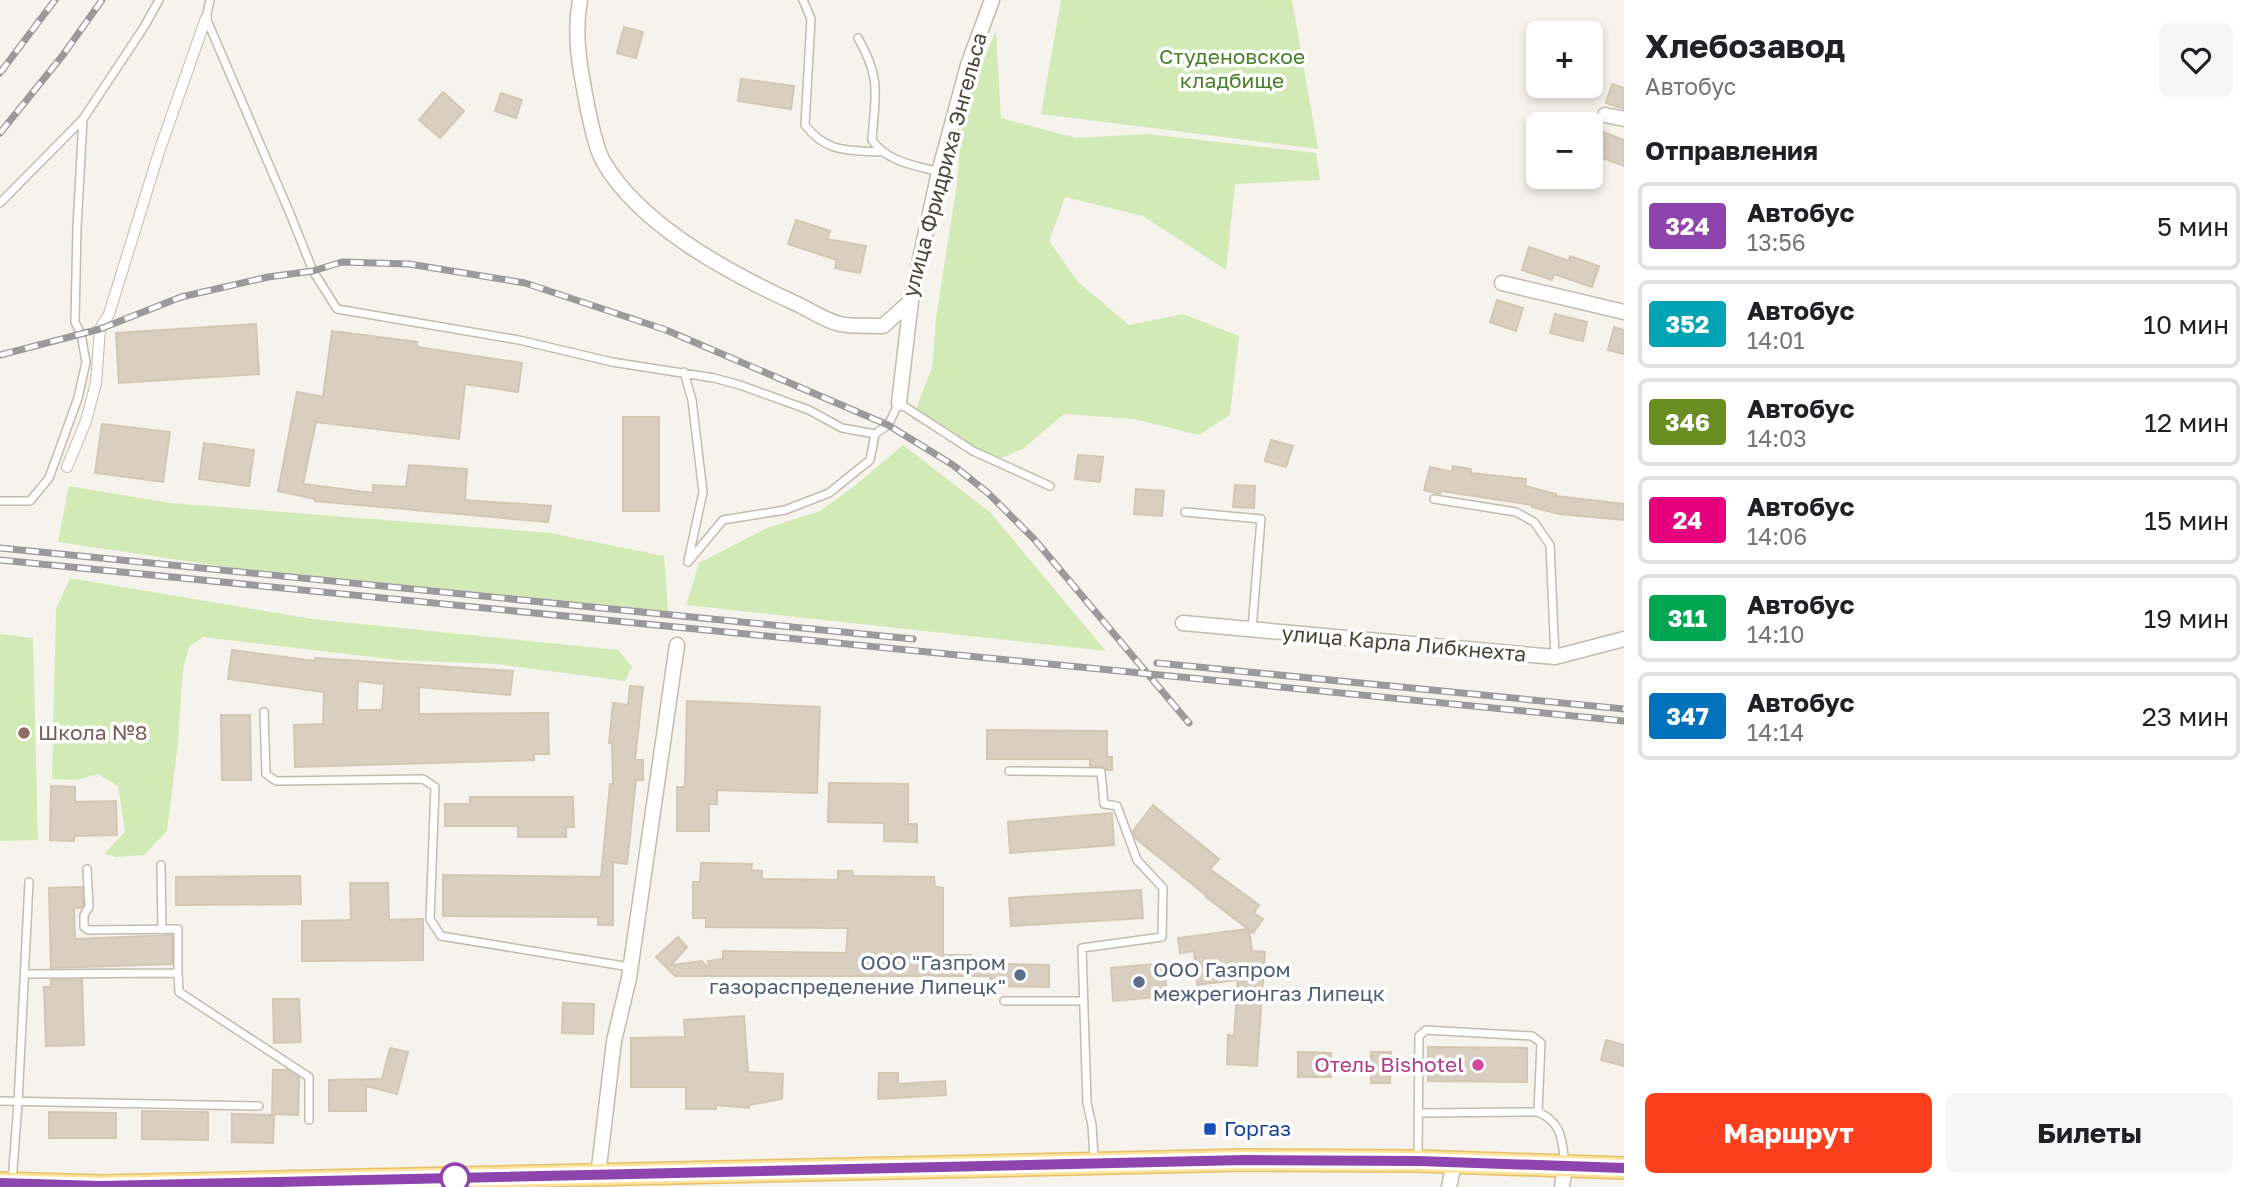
<!DOCTYPE html>
<html lang="ru">
<meta charset="utf-8">
<style>
:root{--surface:#fff;--page:#f6f6f6;--text:#202124;--muted:#757577;--line:#e0e0e0;--accent:#fc3f1d}
body{margin:0;font-family:"Golos Text",sans-serif;background:var(--page);color:var(--text);height:100vh;display:flex;flex-direction:column;font-size:26px;white-space:nowrap}
*{box-sizing:border-box;margin:0}
p{font-size:23px;color:var(--muted)}
.icon{flex:none;width:38px;height:38px;fill:none;stroke:currentColor;stroke-width:2;stroke-linecap:round;stroke-linejoin:round}
.map{position:relative;flex:1;overflow:hidden}
.details{display:flex;flex-direction:column;background:var(--surface);width:630px}
.details>*{flex:none}
.badge{padding:0 14px;border-radius:5px;font-size:24px;line-height:46px}
.fabs{position:absolute;left:1526px;top:21px;display:grid;gap:14px}
.fabs a{display:grid;place-items:center;width:77px;height:77px;border-radius:10px;background:var(--surface);box-shadow:0 4px 10px #0003;font-size:35px}
.map>.badge{position:absolute;translate:-50% -50%;box-shadow:0 0 0 4px #fff}
h2{padding:0 21px;font-size:26px;line-height:63px}
.round{display:grid;place-items:center;flex:none;width:74px;height:74px;border-radius:10px;background:var(--page)}
.overview{display:flex;align-items:center;justify-content:space-between;height:119px;padding:0 21px}
h1{font-size:33px;font-weight:700;line-height:52px}
.cta{display:flex;gap:14px;margin-top:auto;padding:14px 21px}
.cta a{flex:1;height:80px;border-radius:10px;background:var(--accent);color:#fff;font-size:28px;font-weight:700;line-height:80px;text-align:center}
.cta a+a{background:var(--page);color:var(--text)}
ul{padding:0;list-style:none}
li{display:flex;align-items:center;gap:21px;height:88px;margin:0 14px 10px;padding:0 7px;border:4px solid var(--line);border-radius:10px}
li div{flex:1}
li b{display:block;font-size:26px}
li em{font-style:normal}
li .badge{min-width:77px;font-weight:700;text-align:center}
main{display:flex;flex:1;min-height:0}
.map>svg:first-child{display:block}
</style>
<main>
<div class="map">
<svg width="1624" height="1187" viewBox="0 0 1624 1187">
<rect width="100%" height="100%" fill="#f6f3ec"/>
<path fill="#d2eab5" d="M 1061,0 L 1292,0 L 1318,149 L 1041,114 Z
M 996,30 L 1001,118 L 1076,138 L 1147,134 L 1316,153 L 1320,180 L 1235,184 L 1226,270 L 1143,216 L 1065,197 L 1049,241 L 1078,282 L 1129,325 L 1183,314 L 1239,336 L 1230,415 L 1199,435 L 1134,419 L 1064,414 L 1023,449 L 998,459 L 912,419 L 932,368 L 936,318 L 957,184 L 963,111 Z
M 903,445 L 990,512 L 1106,651 L 686,605 L 699,563 L 767,528 L 820,511 L 857,484 Z
M 69,486 L 170,503 L 550,533 L 664,556 L 668,611 L 227,567 L 58,542 Z
M 70,578 L 312,619 L 618,650 L 632,667 L 625,681 L 496,664 L 397,660 L 203,637 L 189,647 L 183,669 L 178,743 L 167,831 L 144,855 L 116,857 L 104,854 L 125,832 L 118,786 L 98,774 L 77,780 L 52,779 L 56,609 Z
M 0,634 L 33,638 L 38,840 L 0,841 Z"/>
<path fill="#d8cfc1" stroke="#d3c7b4" stroke-width="2" fill-rule="evenodd" d="M 624,27 L 643,32 L 636,58 L 617,53 Z
M 741,79 L 794,86 L 791,109 L 738,101 Z
M 1612,84 L 1624,88 L 1624,109 L 1606,103 Z
M 443,92 L 464,111 L 440,138 L 419,120 Z
M 501,93 L 522,100 L 516,118 L 495,111 Z
M 1600,131 L 1624,140 L 1624,166 L 1592,154 Z
M 796,220 L 830,231 L 827,239 L 866,246 L 860,273 L 835,268 L 837,260 L 788,244 Z
M 1529,247 L 1569,261 L 1570,256 L 1599,266 L 1592,287 L 1554,274 L 1552,280 L 1522,270 Z
M 1497,300 L 1523,308 L 1516,331 L 1490,322 Z
M 1555,314 L 1587,322 L 1583,341 L 1550,333 Z
M 256,324 L 259,374 L 119,383 L 116,333 Z
M 1614,327 L 1624,330 L 1624,354 L 1608,350 Z
M 332,331 L 417,342 L 417,347 L 522,363 L 518,392 L 465,384 L 459,439 L 316,422 L 303,484 L 373,493 L 373,485 L 406,487 L 409,465 L 467,469 L 465,500 L 551,506 L 548,522 L 315,501 L 315,499 L 278,491 L 297,392 L 323,397 Z
M 623,417 L 659,417 L 659,511 L 623,511 Z
M 102,424 L 170,432 L 163,482 L 95,473 Z
M 1271,440 L 1293,446 L 1286,467 L 1265,461 Z
M 204,443 L 254,450 L 249,486 L 199,479 Z
M 1078,455 L 1103,457 L 1100,482 L 1075,479 Z
M 1453,466 L 1471,469 L 1471,473 L 1526,479 L 1525,486 L 1556,494 L 1556,496 L 1624,504 L 1624,520 L 1559,514 L 1532,507 L 1532,505 L 1441,491 L 1440,494 L 1424,490 L 1430,467 L 1452,472 Z
M 1235,485 L 1255,486 L 1254,508 L 1233,507 Z
M 1136,489 L 1164,491 L 1162,516 L 1134,514 Z
M 232,650 L 315,661 L 315,658 L 513,671 L 510,695 L 419,687 L 419,714 L 548,713 L 549,754 L 534,754 L 534,760 L 295,767 L 294,725 L 323,724 L 324,692 L 228,679 ZM 358,681 L 384,684 L 382,710 L 357,710 Z
M 630,686 L 643,687 L 635,760 L 643,760 L 643,780 L 636,780 L 627,864 L 613,862 L 613,925 L 598,925 L 598,917 L 443,916 L 443,875 L 601,877 L 610,784 L 613,784 L 612,743 L 609,743 L 613,703 L 628,705 Z
M 687,701 L 820,707 L 817,793 L 717,790 L 717,804 L 709,804 L 709,831 L 677,831 L 677,787 L 685,787 Z
M 221,715 L 250,715 L 251,780 L 222,780 Z
M 987,730 L 1107,731 L 1107,757 L 1112,757 L 1112,770 L 1107,770 L 1102,766 L 1090,766 L 1090,759 L 987,759 Z
M 829,783 L 908,784 L 908,824 L 917,824 L 917,842 L 884,841 L 884,823 L 828,822 Z
M 51,786 L 75,787 L 75,802 L 116,801 L 117,835 L 75,836 L 74,841 L 50,840 Z
M 470,797 L 573,797 L 574,827 L 566,827 L 566,837 L 518,837 L 518,826 L 445,826 L 445,804 L 470,804 Z
M 1153,805 L 1219,859 L 1210,869 L 1259,905 L 1254,913 L 1263,919 L 1253,933 L 1249,930 L 1252,951 L 1265,952 L 1257,1066 L 1227,1064 L 1228,1035 L 1234,1036 L 1238,980 L 1197,985 L 1194,951 L 1180,953 L 1178,938 L 1248,929 L 1206,897 L 1207,896 L 1135,838 L 1133,831 Z
M 1112,813 L 1114,845 L 1010,853 L 1008,822 Z
M 701,863 L 752,864 L 751,870 L 762,871 L 762,879 L 838,880 L 838,871 L 852,871 L 854,876 L 934,877 L 935,887 L 943,888 L 943,955 L 971,955 L 971,963 L 1049,965 L 1049,987 L 990,986 L 990,976 L 675,976 L 656,957 L 678,937 L 687,947 L 671,965 L 702,961 L 709,969 L 708,961 L 723,959 L 723,951 L 846,953 L 848,928 L 706,927 L 706,918 L 693,918 L 693,882 L 700,882 Z
M 300,876 L 301,904 L 176,905 L 176,877 Z
M 350,883 L 388,883 L 389,920 L 423,919 L 423,960 L 302,961 L 302,921 L 351,920 Z
M 82,887 L 83,905 L 81,908 L 74,908 L 75,939 L 172,935 L 172,964 L 51,968 L 49,888 Z
M 1141,890 L 1143,918 L 1011,926 L 1009,898 Z
M 1164,963 L 1167,996 L 1113,1001 L 1111,968 Z
M 51,980 L 82,980 L 84,1045 L 46,1046 L 44,987 L 51,987 Z
M 273,999 L 299,999 L 301,1042 L 274,1043 Z
M 563,1003 L 594,1004 L 593,1034 L 562,1033 Z
M 744,1016 L 748,1072 L 783,1074 L 782,1099 L 749,1105 L 749,1108 L 716,1105 L 716,1109 L 686,1109 L 686,1087 L 631,1087 L 631,1038 L 685,1037 L 684,1020 Z
M 1606,1040 L 1624,1045 L 1624,1066 L 1601,1060 Z
M 1428,1047 L 1527,1048 L 1527,1082 L 1428,1081 Z
M 390,1048 L 408,1052 L 397,1094 L 366,1086 L 366,1111 L 329,1111 L 329,1080 L 382,1079 Z
M 1298,1052 L 1331,1053 L 1331,1077 L 1298,1077 Z
M 1371,1052 L 1391,1052 L 1390,1083 L 1371,1083 Z
M 273,1070 L 287,1070 L 299,1078 L 298,1115 L 272,1114 Z
M 879,1073 L 898,1073 L 898,1084 L 945,1081 L 946,1095 L 878,1099 Z
M 142,1111 L 208,1112 L 208,1140 L 142,1139 Z
M 49,1112 L 116,1113 L 116,1138 L 49,1138 Z
M 232,1114 L 274,1115 L 273,1143 L 232,1142 Z"/>
<g fill="none" stroke-linecap="round" stroke-linejoin="round">
<g stroke="#c2bbae" stroke-width="10">
<path id="service" d="M 210,0 L 206,18 L 291,216 L 313,271 L 337,309 L 519,340 L 612,362 L 714,378 L 740,385 L 809,410 L 842,428 L 875,434 L 888,425 L 899,403 L 973,451 L 1050,486
M 803,0 L 811,19 L 805,125 C 827,153 847,150 880,152
M 858,38 C 882,80 875,95 872,140 C 887,162 914,165 939,172
M 0,203 L 83,119
M 684,372 L 692,400 L 703,492 L 688,561
M 1434,499 L 1516,512 L 1534,522 L 1550,545 L 1555,657
M 0,501 L 30,501 L 49,478 L 78,398 L 86,362 L 81,334 L 75,322 L 77,227 L 83,119 L 144,27 L 159,0
M 1185,512 L 1261,519 L 1252,629
M 688,562 L 723,520 L 785,510 L 829,493 L 870,460 L 875,434
M 264,712 L 266,774 L 276,781 L 423,779 L 435,787 L 430,919 L 441,936 L 630,967
M 1009,771 L 1101,772 L 1104,804 L 1117,806 L 1137,860 L 1163,888 L 1162,937 L 1082,948 L 1087,1103 L 1092,1125 L 1094,1159
M 161,865 L 162,930
M 178,973 L 179,992 L 309,1077 L 309,1120
M 25,974 L 178,973 L 178,929 L 88,930 L 84,927 L 84,915 L 89,907 L 87,869
M 1004,1001 L 1084,1001
M 0,1101 L 259,1106
M 1418,1113 L 1538,1112
M 1418,1158 L 1419,1036 L 1426,1030 L 1532,1036 L 1541,1043 L 1538,1112 C 1563,1123 1562,1141 1565,1165
M 12,1182 L 18,1103 L 29,882"/>
</g>
<g stroke="#c2bbae" stroke-width="12">
<path id="pedestrian" d="M 67,467 L 86,421 L 96,383 L 100,329 L 109,314 L 160,149 L 206,18"/>
</g>
<g stroke="#c2bbae" stroke-width="17">
<path id="minor" d="M 580,0 C 573,38 581,73 588,110 C 592,127 595,146 603,161 C 640,226 731,274 797,304 C 810,310 826,321 840,324 C 853,327 869,325 883,326 L 911,301 L 939,172 L 968,65 L 992,0
M 1605,115 L 1624,119
M 1502,283 L 1624,312
M 899,403 L 911,301
M 1183,623 L 1555,657 L 1624,639
M 598,1176 L 614,1041 L 629,978 L 677,645
M 1449,1187 L 1454,1163
M 1562,1187 L 1565,1166"/>
</g>
<g stroke="#e6c16a" stroke-width="24">
<path id="primary" d="M 0,1183 L 101,1186 L 1245,1160 L 1418,1161 L 1624,1168"/>
</g>
<use href="#service" stroke="#fff" stroke-width="7"/>
<use href="#pedestrian" stroke="#fff" stroke-width="10"/>
<use href="#minor" stroke="#fff" stroke-width="14"/>
<use href="#primary" stroke="#ffe39c" stroke-width="21"/>
<g stroke="#9a9a9a" stroke-width="7">
<path id="rail" d="M 0,73 L 55,0
M 0,133 L 63,55 L 102,0
M 0,355 L 100,329 L 181,297 L 268,277 L 313,271 L 342,262 L 409,264 L 525,283 L 666,330 L 888,425 L 953,465 L 988,493 L 1035,540 L 1189,723
M 0,548 L 913,639
M 0,560 L 1624,721
M 1157,663 L 1624,709"/>
</g>
<use href="#rail" stroke="#fff" stroke-width="4.5" stroke-dasharray="13" stroke-linecap="butt"/>
</g>
<g fill="none" stroke-linecap="round" stroke-linejoin="round">
<g stroke="#fff" stroke-width="16">
<path id="line" d="M 0,1183 L 101,1186 L 1245,1160 L 1418,1161 L 1624,1168"/>
</g>
<use href="#line" stroke="#8e44ad" stroke-width="10"/>
</g>
<circle fill="#8d6e63" stroke="#fff" stroke-width="2.5" cx="24" cy="733" r="7"/>
<g fill="#5c6f8a" stroke="#fff" stroke-width="2.5">
<circle cx="1020" cy="975" r="7"/>
<circle cx="1139" cy="982" r="7"/>
</g>
<circle fill="#d1479c" stroke="#fff" stroke-width="2.5" cx="1478" cy="1065" r="7"/>
<rect fill="#1a4fb4" stroke="#fff" stroke-width="2.5" x="1203" y="1122" width="14" height="14" rx="3.5"/>
<circle fill="#fff" stroke="#8e44ad" stroke-width="3.5" cx="455" cy="1178" r="14"/>
<g text-anchor="middle" stroke-width="7" stroke-linejoin="round" paint-order="stroke">
<g font-size="21" fill="#4a7f2a" stroke="#fff">
<text x="1232" y="64">Студеновское<tspan x="1232" dy="24">кладбище</tspan></text>
</g>
<g font-size="21" fill="#4b4439" stroke="#fff">
<text transform="translate(945 165) rotate(-75)" y="7">улица Фридриха Энгельса</text>
<text transform="translate(1404 644) rotate(5)" y="7">улица Карла Либкнехта</text>
</g>
<g font-size="21" fill="#785e54" stroke="#fff" text-anchor="start">
<text x="38" y="740">Школа №8</text>
</g>
<g font-size="21" fill="#4e5e75" stroke="#fff" text-anchor="end">
<text x="1006" y="970">ООО "Газпром<tspan x="1006" dy="24">газораспределение Липецк"</tspan></text>
<text x="1153" y="977" text-anchor="start">ООО Газпром<tspan x="1153" dy="24">межрегионгаз Липецк</tspan></text>
</g>
<g font-size="21" fill="#b23c85" stroke="#fff" text-anchor="end">
<text x="1464" y="1072">Отель Bishotel</text>
</g>
<g font-size="21" fill="#164399" stroke="#fff" text-anchor="start">
<text x="1224" y="1136">Горгаз</text>
</g>
</g>
</svg>
<div class="fabs">
<a>+</a>
<a>−</a>
</div>
</div>
<section class="details">
<div class="overview"><div><h1>Хлебозавод</h1><p>Автобус</p></div><a class="round"><svg class="icon" aria-label="heart" viewBox="0 0 24 24"><path d="M12 20l-8-8c-3-5 5-10 8-4 3-6 11-1 8 4z"/></svg></a></div>
<h2>Отправления</h2>
<ul>
<li><span class="badge" style="background:#8e44ad;color:#fff">324</span><div><b>Автобус</b><p>13:56</p></div><em>5 мин</em></li>
<li><span class="badge" style="background:#00a3b4;color:#fff">352</span><div><b>Автобус</b><p>14:01</p></div><em>10 мин</em></li>
<li><span class="badge" style="background:#6b8e23;color:#fff">346</span><div><b>Автобус</b><p>14:03</p></div><em>12 мин</em></li>
<li><span class="badge" style="background:#e6007e;color:#fff">24</span><div><b>Автобус</b><p>14:06</p></div><em>15 мин</em></li>
<li><span class="badge" style="background:#00a651;color:#fff">311</span><div><b>Автобус</b><p>14:10</p></div><em>19 мин</em></li>
<li><span class="badge" style="background:#0072bc;color:#fff">347</span><div><b>Автобус</b><p>14:14</p></div><em>23 мин</em></li>
</ul>
<div class="cta"><a>Маршрут</a><a>Билеты</a></div>
</section>
</main>
